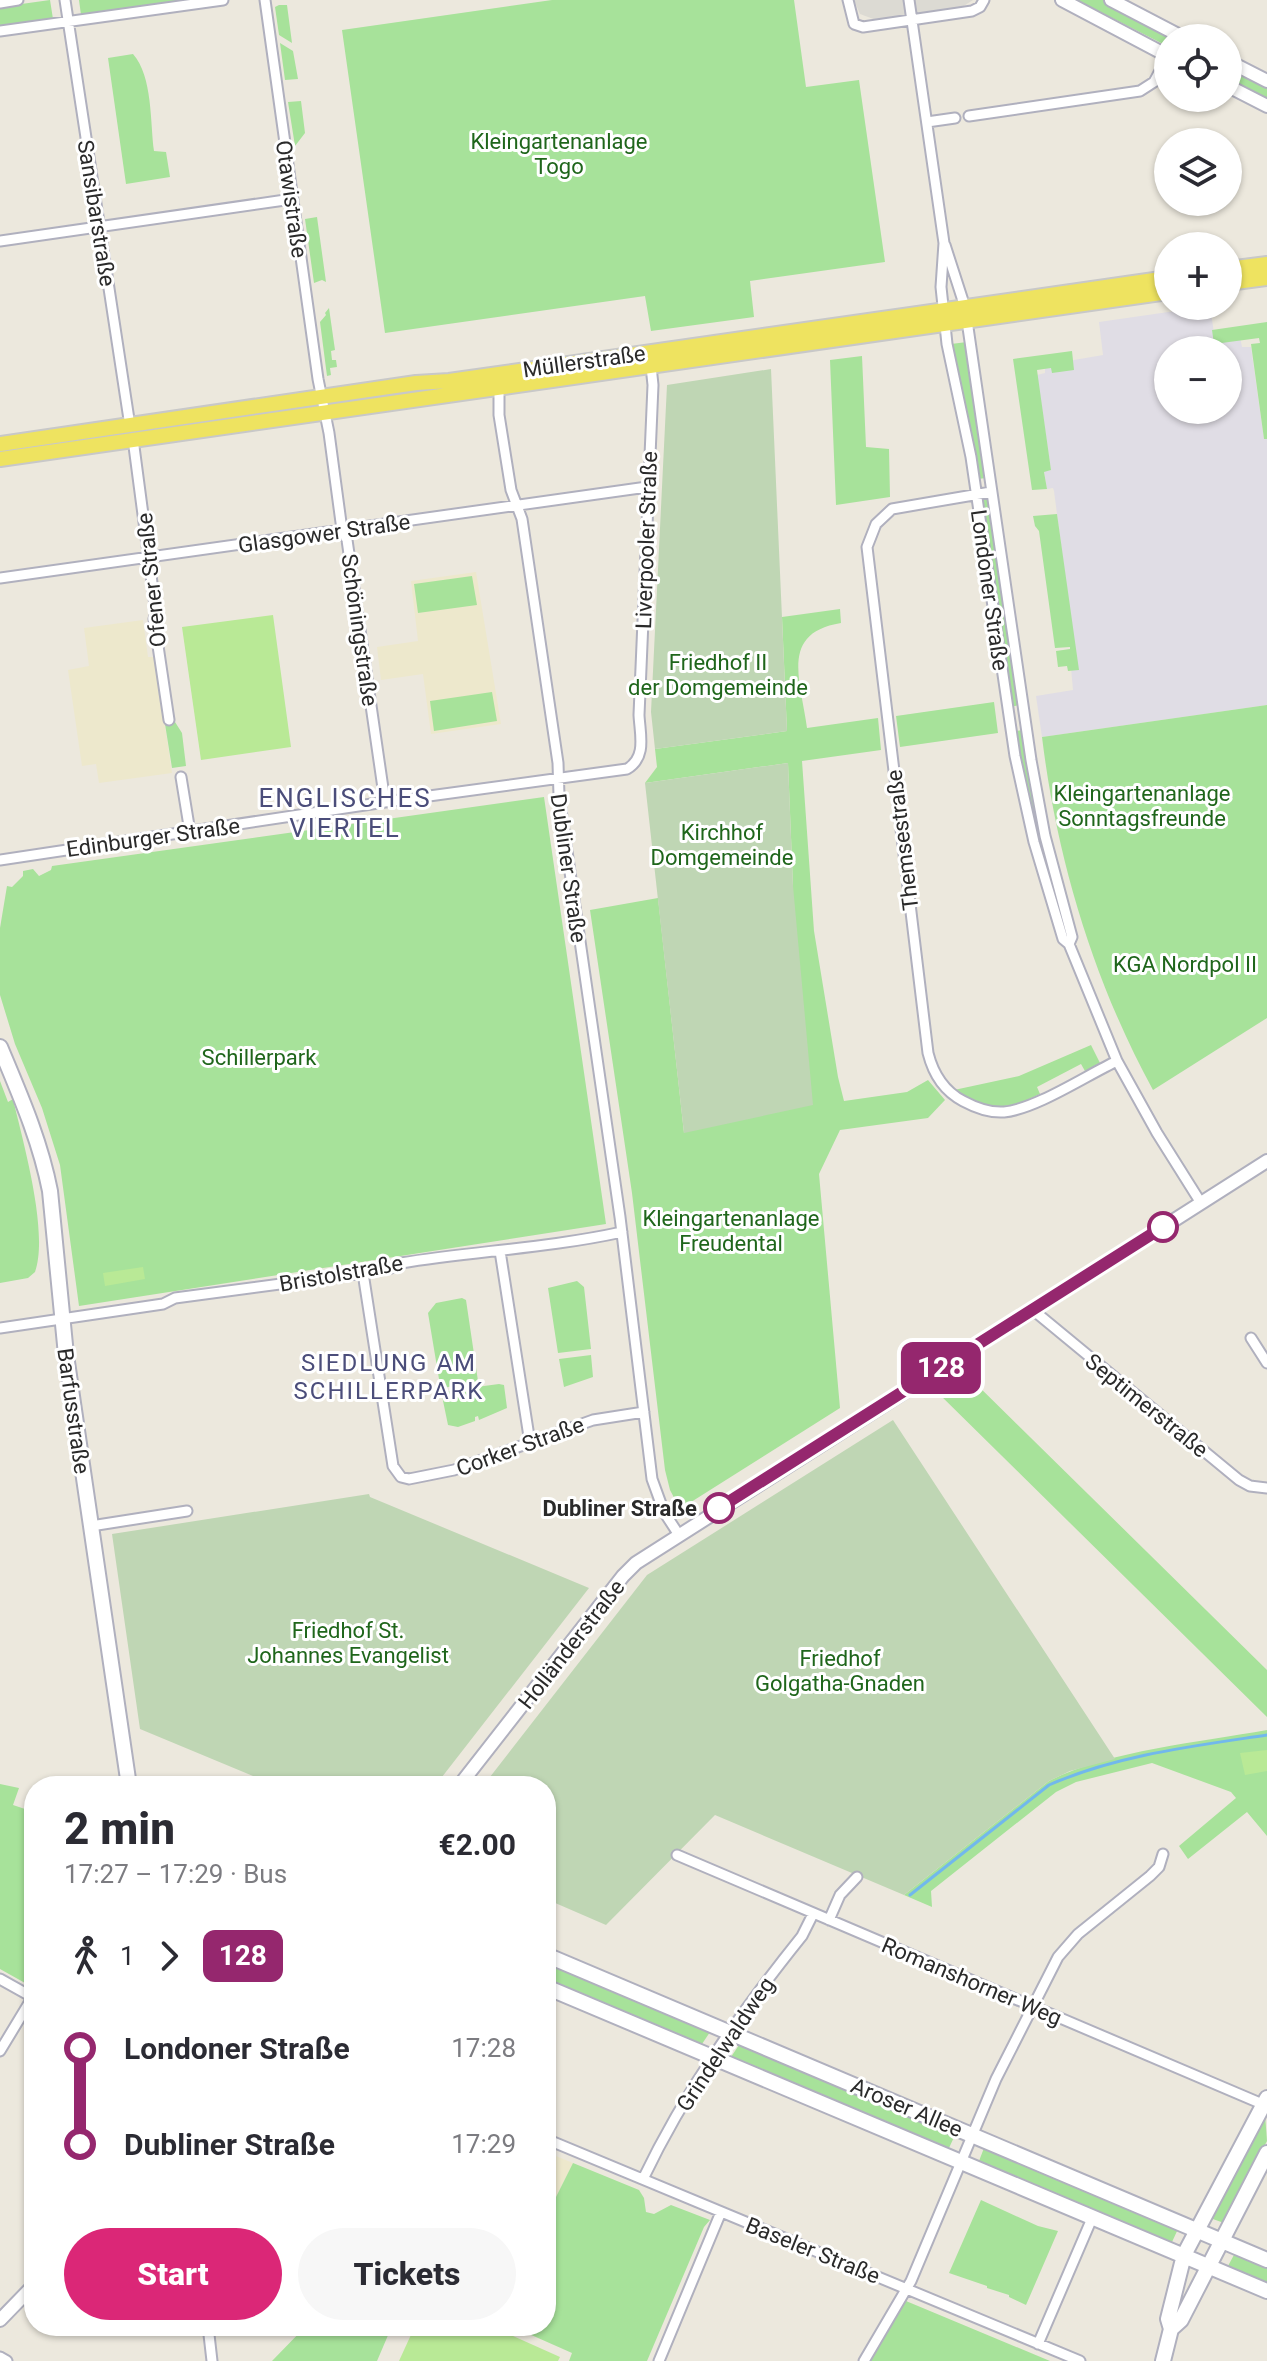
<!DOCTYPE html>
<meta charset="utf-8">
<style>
:root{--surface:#fff;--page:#f7f7f7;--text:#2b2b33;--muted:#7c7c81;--accent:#db2777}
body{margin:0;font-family:Roboto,sans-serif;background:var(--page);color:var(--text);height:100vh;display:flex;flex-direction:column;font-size:30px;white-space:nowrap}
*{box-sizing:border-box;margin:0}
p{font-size:26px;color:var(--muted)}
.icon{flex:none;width:44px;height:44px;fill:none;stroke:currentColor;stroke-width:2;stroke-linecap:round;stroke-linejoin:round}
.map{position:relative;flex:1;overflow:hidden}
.panel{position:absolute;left:24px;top:1776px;width:532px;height:560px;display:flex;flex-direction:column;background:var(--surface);border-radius:32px;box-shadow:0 2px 6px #0004}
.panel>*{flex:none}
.badge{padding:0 16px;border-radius:12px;font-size:28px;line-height:52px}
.buttons{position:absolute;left:1154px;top:24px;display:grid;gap:16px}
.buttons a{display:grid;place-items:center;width:88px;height:88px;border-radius:50%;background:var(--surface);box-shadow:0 2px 6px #0004;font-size:40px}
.map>.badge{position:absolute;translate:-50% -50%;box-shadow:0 0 0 4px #fff}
.legs{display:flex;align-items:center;gap:12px;height:88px;padding:0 40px;font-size:26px}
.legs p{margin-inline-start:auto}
.overview{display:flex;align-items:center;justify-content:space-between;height:136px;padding:0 40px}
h1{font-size:44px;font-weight:800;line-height:60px}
.action{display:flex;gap:16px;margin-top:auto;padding:16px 40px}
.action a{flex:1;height:92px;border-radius:48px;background:var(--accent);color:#fff;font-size:32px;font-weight:800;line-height:92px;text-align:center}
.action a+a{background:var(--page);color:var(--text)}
ul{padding:0 40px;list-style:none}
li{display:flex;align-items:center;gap:28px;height:96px;font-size:30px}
li i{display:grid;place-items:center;width:12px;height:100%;margin:0 10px;background:currentColor}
li i::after{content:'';width:20px;height:20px;margin:-10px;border:6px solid;border-radius:50%;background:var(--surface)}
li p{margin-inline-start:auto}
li:first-child i{background:linear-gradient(#0000 50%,currentColor 0)}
li:last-child i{background:linear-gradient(currentColor 50%,#0000 0)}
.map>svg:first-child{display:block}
</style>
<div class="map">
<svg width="1267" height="2361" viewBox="0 0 1267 2361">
<rect width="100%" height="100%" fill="#ece8dd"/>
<path fill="#e0dde5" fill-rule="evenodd" d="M 1210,306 L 1215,340 L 1240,337 L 1242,347 L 1251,347 L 1264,439 L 1267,439 L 1267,705 L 1042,737 L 1036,696 L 1073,690 L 1071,668 L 1077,666 L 1054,491 L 1053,488 L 1047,489 L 1044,471 L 1051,470 L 1037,375 L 1045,373 L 1045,365 L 1103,355 L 1099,322 ZM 1168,350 L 1228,350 L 1228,410 L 1168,410 Z"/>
<path fill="#ede8cc" d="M 476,572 L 501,724 L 431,734 L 423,674 L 381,680 L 377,647 L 418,641 L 411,581 Z
M 143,620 L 148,657 L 155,657 L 172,773 L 99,783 L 96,764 L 82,766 L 68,670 L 89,666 L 84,628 Z
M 546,2152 L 573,2163 L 546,2217 Z"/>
<path fill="#a7e29a" d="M 50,0 L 53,19 L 0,27 L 0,7 Z
M 79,0 L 192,0 L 81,15 Z
M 552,0 L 794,0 L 806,87 L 859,80 L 885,262 L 750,281 L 754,317 L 651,331 L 645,296 L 385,333 L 342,30 Z
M 1077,0 L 1103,0 L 1168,33 L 1171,38 L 1168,38 L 1168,45 L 1165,45 Z
M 279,5 L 287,5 L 292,43 L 279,35 L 275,7 Z
M 280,43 L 293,51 L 298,79 L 285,80 Z
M 133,54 C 153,77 150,122 154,151 L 166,152 L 170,177 L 126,184 L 108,58 Z
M 1228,65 L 1267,85 L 1267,98 L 1228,78 Z
M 301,101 L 305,133 L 295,146 L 288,102 Z
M 317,217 L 326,282 L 322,280 L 314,283 L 305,219 Z
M 329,308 L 335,350 L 331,351 L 332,360 L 336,360 L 337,367 L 330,368 L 331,375 L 327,376 L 320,322 L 326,315 L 325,313 Z
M 1267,322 L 1267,439 L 1264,439 L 1251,344 L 1260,343 L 1259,338 L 1214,344 L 1212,330 Z
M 967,342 L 986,478 L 978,479 L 951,344 Z
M 1072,351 L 1074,370 L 1052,373 L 1051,368 L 1037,370 L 1051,470 L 1044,472 L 1047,489 L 1032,490 L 1013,359 Z
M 862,356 L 866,447 L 889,449 L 890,497 L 836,505 L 830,360 Z
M 985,499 L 990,500 L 1019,705 L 1011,707 L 982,501 Z
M 1057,514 L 1079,670 L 1068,671 L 1067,666 L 1058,667 L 1056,651 L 1070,649 L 1070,647 L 1055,648 L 1039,531 L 1035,526 L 1033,516 Z
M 472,576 L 477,605 L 418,613 L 414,584 Z
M 840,609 L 841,623 C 779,633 801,681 807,728 L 878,718 L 881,750 L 802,761 L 814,931 L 838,1077 L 844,1101 L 907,1092 L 928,1080 L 945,1100 L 928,1118 L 840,1130 L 819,1174 L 840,1408 L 680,1509 L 670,1490 L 665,1470 L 632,1193 L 590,910 L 658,898 L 684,1133 L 793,886 L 788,763 L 645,783 L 657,767 L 655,749 L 787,731 L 782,617 Z
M 492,692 L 497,721 L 434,731 L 430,701 Z
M 994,702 L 998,733 L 900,747 L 896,716 Z
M 1267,705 L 1267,1018 L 1153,1090 C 1094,982 1057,860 1042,737 Z
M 175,722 L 182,733 L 186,766 L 172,768 L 165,724 Z
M 1023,730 L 1039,830 L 1068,940 C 1045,871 1026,803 1015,731 Z
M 544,797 L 606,1224 L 79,1306 L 60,1165 L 42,1108 L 15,1044 L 0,995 L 0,928 L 7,886 L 12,887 L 23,876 L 23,871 L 33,869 L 39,876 L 51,870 L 52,866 Z
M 1091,1045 L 1100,1063 L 1085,1071 L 1081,1064 L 1037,1087 L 1040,1094 C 1005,1111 988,1111 954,1090 L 1019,1076 Z
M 0,1081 L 8,1102 L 13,1099 C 23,1142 49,1232 35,1272 L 28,1278 L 0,1283 Z
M 577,1281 L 584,1287 L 591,1349 L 558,1353 L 548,1288 Z
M 462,1298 L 466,1300 L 478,1381 L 443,1388 L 440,1385 L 428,1313 L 436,1303 Z
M 591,1355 L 593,1377 L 564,1387 L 559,1359 Z
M 966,1374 L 1267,1670 L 1267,1717 L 937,1392 Z
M 499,1384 L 504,1385 L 507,1408 L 479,1420 L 478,1416 L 475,1417 L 475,1421 L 458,1427 L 448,1425 L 442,1396 L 444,1392 L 465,1389 L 466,1393 L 469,1392 L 469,1388 Z
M 1267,1730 L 1267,1836 L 1247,1812 L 1188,1859 L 1179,1846 L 1236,1798 L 1231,1792 L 1152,1763 L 1076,1782 L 1056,1792 L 931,1891 L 932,1907 L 904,1895 L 1049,1781 C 1107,1751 1201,1742 1267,1730 Z
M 0,1784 L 19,1788 L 13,1805 L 34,1812 L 34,1988 L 0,1969 Z
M 546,1963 L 710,2032 L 702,2044 L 546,1979 Z
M 739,2045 L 955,2135 L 949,2148 L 731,2057 Z
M 1265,2114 L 1267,2141 L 1224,2223 L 1210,2218 Z
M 984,2148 L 1178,2229 L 1172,2242 L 979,2161 Z
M 573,2163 L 639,2190 L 644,2198 L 646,2212 L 654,2214 L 671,2205 L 710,2220 L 704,2227 L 647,2361 L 569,2361 L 572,2353 L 511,2326 L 546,2326 L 546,2217 Z
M 981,2200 L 1038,2226 L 1058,2231 L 1026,2305 L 1009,2297 L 1009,2295 L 987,2288 L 987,2286 L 949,2273 Z
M 1235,2253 L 1267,2267 L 1267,2284 L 1228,2266 Z
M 906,2301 L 1050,2361 L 869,2361 Z
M 306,2326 L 392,2326 L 377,2361 L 272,2361 Z"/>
<path fill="#bfd6b4" d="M 771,369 L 787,731 L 655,749 L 651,712 L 667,385 Z
M 788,763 L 793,886 L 813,1105 L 684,1133 L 645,783 Z
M 893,1420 L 1115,1759 L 1070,1771 L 1049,1781 L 904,1895 L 715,1815 L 606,1925 L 546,1899 L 546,1786 L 483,1786 L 647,1575 Z
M 369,1494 L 370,1497 L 589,1588 L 435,1786 L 277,1786 L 140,1729 L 112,1534 Z"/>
<path fill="#b9e996" d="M 273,615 L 291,747 L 201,760 L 182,627 Z
M 143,1267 L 145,1279 L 105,1286 L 103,1273 Z
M 1267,1750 L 1267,1771 L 1245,1775 L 1240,1753 Z
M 415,2326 L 491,2326 L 560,2357 L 558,2361 L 399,2361 Z"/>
<path fill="#dcdad3" d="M 854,0 L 973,0 L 962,7 L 876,20 L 860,14 Z"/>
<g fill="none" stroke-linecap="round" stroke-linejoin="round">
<path stroke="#71b8ec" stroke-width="3" d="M 910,1895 L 1049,1785 C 1117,1755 1194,1746 1267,1735"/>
<g stroke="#b0b0be" stroke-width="13">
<path id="minor" d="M 65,0 L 130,426
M 265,0 L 318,379 L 329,433 L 342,530 L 347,540 L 385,802
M 848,0 L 854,24 L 863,27 L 972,11 L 980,7 L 984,0
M 909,0 L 944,243 L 941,287 L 947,344 L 971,457 L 1015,756 L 1034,842 L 1063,939 L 1069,944 L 1117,1061 L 1157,1133 L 1201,1203
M 0,3 L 18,0
M 0,31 L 223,0
M 969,116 L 1140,91 L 1154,82 L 1168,56
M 927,122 L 955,118
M 0,241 L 292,199
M 945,245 L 965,307 L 1031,760 L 1045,836 L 1072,937 L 1069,944
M 499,387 L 499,415 L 511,490 L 522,519 L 558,763 L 559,796 L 620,1217 L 652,1479 L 664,1512 L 679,1535
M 133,439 L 156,613 L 154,619 L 169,720
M 991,492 L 892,509 L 876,524 L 867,547 L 928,1053 C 933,1073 944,1091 963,1101 C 976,1108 990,1113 1004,1112 C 1036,1109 1087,1075 1117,1061
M 0,578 L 647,487
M 181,777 L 190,832
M 0,860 L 385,802 L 627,769 C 647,757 640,735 639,715 L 653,385 L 651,366
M 500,1251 L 530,1443
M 363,1273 L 393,1466 L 401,1477 L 409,1479 L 454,1470 L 593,1420 L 644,1412
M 1033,1310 L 1239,1480 L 1250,1486 L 1267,1488
M 0,1328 L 163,1304 L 175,1298 L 363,1273 L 391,1268 L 401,1263 C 475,1251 549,1248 622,1232
M 1251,1338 L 1267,1363
M 91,1526 L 187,1511
M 677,1855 L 1267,2106
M 829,1920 L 840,1895 L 857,1877
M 0,1979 L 34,1998
M 0,2051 L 32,1998
M 546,2139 L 1080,2361
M 643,2179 C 685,2091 741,2012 802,1936 L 813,1914
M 208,2326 L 212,2361
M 1038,2344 L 1093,2216
M 0,2357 L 7,2361
M 659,2361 L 721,2212
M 864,2361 L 911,2281 L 996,2079 L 1058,1957 L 1078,1934 L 1150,1876 L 1159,1867 L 1163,1854"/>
</g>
<g stroke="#b0b0be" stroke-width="16">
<path id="tertiary" d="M 1062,0 L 1168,56
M 1111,0 L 1184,38
M 1228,61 L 1267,81
M 1228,86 L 1267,106
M 459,1786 L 623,1576 L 636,1563 L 1267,1161
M 0,2320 L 34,2285"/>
</g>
<g stroke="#b0b0be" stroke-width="18">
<path id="secondary" d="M 0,1047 C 20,1095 40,1140 50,1191 L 66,1355 L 129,1786
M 546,1955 L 1267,2260
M 546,1987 L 1267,2291
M 1171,2329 L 1181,2320 L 1267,2153
M 1163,2361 L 1171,2329 L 1168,2319 L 1184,2255 L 1267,2098"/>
</g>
<g stroke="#c8c8c8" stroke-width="18">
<path id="primary" d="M 1228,269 L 1267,264
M 1228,283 L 1267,278
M 0,444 L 416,383 L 449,381 L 1168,278
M 0,459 L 1168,292"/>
</g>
<use href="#minor" stroke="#fff" stroke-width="9"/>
<use href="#tertiary" stroke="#fff" stroke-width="12"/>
<use href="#secondary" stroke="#fff" stroke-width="14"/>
<use href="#primary" stroke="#eee360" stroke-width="14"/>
</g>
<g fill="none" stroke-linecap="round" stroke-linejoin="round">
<g stroke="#fff" stroke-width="18">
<path id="line-1" d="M 719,1508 L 1163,1227"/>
</g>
<use href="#line-1" stroke="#95276e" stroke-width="12"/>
</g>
<g fill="#fff" stroke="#95276e" stroke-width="4">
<circle cx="1163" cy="1227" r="14"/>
<circle cx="719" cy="1508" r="14"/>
</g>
<g text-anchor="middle" stroke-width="6" stroke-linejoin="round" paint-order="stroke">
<g font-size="22" fill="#1f661b" stroke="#fff">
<text x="559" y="149">Kleingartenanlage<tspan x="559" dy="25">Togo</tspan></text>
<text x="718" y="670">Friedhof II<tspan x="718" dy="25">der Domgemeinde</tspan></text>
<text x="1142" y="801">Kleingartenanlage<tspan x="1142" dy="25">Sonntagsfreunde</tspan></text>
<text x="722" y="840">Kirchhof<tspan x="722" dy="25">Domgemeinde</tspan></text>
<text x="1185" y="972">KGA Nordpol II</text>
<text x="259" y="1065">Schillerpark</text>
<text x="731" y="1226">Kleingartenanlage<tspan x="731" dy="25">Freudental</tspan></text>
<text x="348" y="1638">Friedhof St.<tspan x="348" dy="25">Johannes Evangelist</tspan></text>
<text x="840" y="1666">Friedhof<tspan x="840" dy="25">Golgatha-Gnaden</tspan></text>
</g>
<g font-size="22" fill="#2a2a2a" stroke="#fff">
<text transform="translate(292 199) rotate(82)" y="8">Otawistraße</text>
<text transform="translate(97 213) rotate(81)" y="8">Sansibarstraße</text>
<text transform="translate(584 361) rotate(-8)" y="8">Müllerstraße</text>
<text transform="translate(324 533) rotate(-8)" y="8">Glasgower Straße</text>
<text transform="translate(646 540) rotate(-88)" y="8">Liverpooler Straße</text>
<text transform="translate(151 580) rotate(-96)" y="8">Ofener Straße</text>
<text transform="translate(990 590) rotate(82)" y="8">Londoner Straße</text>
<text transform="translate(360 630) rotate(82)" y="8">Schöningstraße</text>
<text transform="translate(153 837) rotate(-8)" y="8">Edinburger Straße</text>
<text transform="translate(902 840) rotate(-97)" y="8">Themsestraße</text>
<text transform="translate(569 868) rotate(82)" y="8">Dubliner Straße</text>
<text transform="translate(341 1273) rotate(-10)" y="8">Bristolstraße</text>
<text transform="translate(1147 1405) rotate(39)" y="8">Septimerstraße</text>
<text transform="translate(74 1411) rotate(82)" y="8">Barfusstraße</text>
<text transform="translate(520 1446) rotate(-20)" y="8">Corker Straße</text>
<text transform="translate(571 1644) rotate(-52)" y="8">Holländerstraße</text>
<text transform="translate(972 1981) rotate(23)" y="8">Romanshorner Weg</text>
<text transform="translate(725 2044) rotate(-56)" y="8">Grindelwaldweg</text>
<text transform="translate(907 2107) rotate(23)" y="8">Aroser Allee</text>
<text transform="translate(813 2250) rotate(22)" y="8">Baseler Straße</text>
</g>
<g font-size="22" font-weight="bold" fill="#2a2a2a" stroke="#fff" text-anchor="end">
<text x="697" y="1516">Dubliner Straße</text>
</g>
<g font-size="24" letter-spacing="2" fill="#4b4d7a" stroke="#fff">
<text x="389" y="1371">SIEDLUNG AM<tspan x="389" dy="28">SCHILLERPARK</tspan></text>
</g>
<g font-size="26" letter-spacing="2" fill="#4b4d7a" stroke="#fff">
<text x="345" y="807">ENGLISCHES<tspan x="345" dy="30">VIERTEL</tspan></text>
</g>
</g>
</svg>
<div class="buttons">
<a><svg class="icon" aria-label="locate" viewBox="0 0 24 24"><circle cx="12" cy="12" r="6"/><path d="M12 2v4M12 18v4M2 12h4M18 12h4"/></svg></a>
<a><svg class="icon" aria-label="layers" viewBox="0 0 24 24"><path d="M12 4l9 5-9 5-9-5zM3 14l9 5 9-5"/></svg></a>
<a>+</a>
<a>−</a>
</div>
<b class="badge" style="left:941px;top:1368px;background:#95276e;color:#fff">128</b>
<section class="panel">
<div class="overview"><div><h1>2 min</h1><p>17:27 – 17:29 · Bus</p></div><b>€2.00</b></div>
<div class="legs"><svg class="icon" aria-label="walk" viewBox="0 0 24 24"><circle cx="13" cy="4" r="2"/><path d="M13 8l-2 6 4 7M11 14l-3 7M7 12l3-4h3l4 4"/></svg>1<svg class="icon" aria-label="forward" viewBox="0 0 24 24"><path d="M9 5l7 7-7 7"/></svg><b class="badge" style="background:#95276e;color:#fff">128</b></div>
<ul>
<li><i style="color:#95276e"></i><b>Londoner Straße</b><p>17:28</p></li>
<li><i style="color:#95276e"></i><b>Dubliner Straße</b><p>17:29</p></li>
</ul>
<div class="action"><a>Start</a><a>Tickets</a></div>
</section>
</div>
